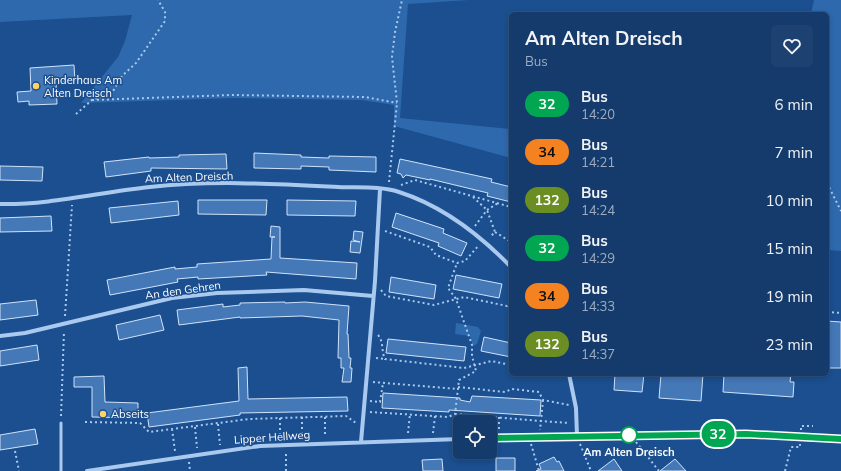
<!DOCTYPE html>
<style>
:root{--surface:#143b6b;--page:#1d4271;--text:#f1f3f6;--muted:#9dadc1;--line:#33557e}
body{margin:0;font-family:Mulish,sans-serif;background:var(--page);color:var(--text);height:100vh;display:flex;flex-direction:column;font-size:15px;white-space:nowrap}
*{box-sizing:border-box;margin:0}
p{font-size:13px;color:var(--muted)}
.icon{flex:none;width:22px;height:22px;fill:none;stroke:currentColor;stroke-width:2;stroke-linecap:round;stroke-linejoin:round}
.map{position:relative;flex:1;overflow:hidden}
.panel{position:absolute;left:509px;top:12px;width:320px;height:364px;display:flex;flex-direction:column;background:var(--surface);border-radius:6px;box-shadow:0 2px 6px #0003,0 0 0 1px var(--line)}
.panel>*{flex:none}
.badge{padding:0 8px;border-radius:13px;font-size:14px;line-height:26px}
.controls{position:absolute;left:453px;top:415px;display:grid;gap:8px}
.controls a{display:grid;place-items:center;width:44px;height:44px;border-radius:6px;background:var(--surface);box-shadow:0 2px 6px #0003,0 0 0 1px var(--line);font-size:20px}
.map>.badge{position:absolute;translate:-50% -50%;box-shadow:0 0 0 2px #fff}
.round{display:grid;place-items:center;flex:none;width:42px;height:42px;border-radius:6px;background:var(--page)}
.overview{display:flex;align-items:center;justify-content:space-between;height:68px;padding:0 16px}
h1{font-size:19px;font-weight:700;line-height:30px}
ul{padding:0;list-style:none}
li{display:flex;align-items:center;gap:12px;height:48px;padding:0 16px}
li div{flex:1}
li b{display:block;font-size:15px}
li em{font-style:normal}
li .badge{min-width:44px;font-weight:700;text-align:center}
.map>svg:first-child{display:block}
</style>
<div class="map">
<svg width="841" height="471" viewBox="0 0 841 471">
<rect width="100%" height="100%" fill="#1b4f8f"/>
<path fill="#2e69ad" d="M 0,0 L 469,0 L 408,4 L 400,118 L 511,129 L 511,158 L 394,126 L 394,105 L 362,100 L 234,98 L 81,103 L 118,57 L 125,41 L 132,15 L 0,22 Z
M 814,0 L 841,0 L 841,251 L 827,250 L 827,14 L 811,14 Z
M 456,323 L 478,327 L 481,331 L 477,344 L 473,346 L 470,336 L 455,334 Z"/>
<path fill="#4478b7" stroke="#cfe3fa" d="M 74,65 L 75,81 L 56,82 L 57,104 L 29,105 L 29,101 L 18,102 L 17,92 L 31,91 L 30,68 Z
M 254,153 L 301,155 L 301,157 L 329,158 L 329,156 L 376,157 L 376,172 L 329,170 L 329,167 L 301,166 L 301,169 L 254,168 Z
M 226,154 L 227,169 L 151,168 L 151,171 L 106,177 L 104,162 L 149,157 L 149,158 L 179,157 L 179,155 Z
M 400,159 L 492,179 L 491,182 L 511,187 L 511,202 L 487,196 L 488,193 L 430,179 L 430,180 L 406,175 L 403,178 L 401,174 L 397,173 Z
M 0,166 L 43,167 L 42,181 L 0,180 Z
M 198,200 L 267,200 L 266,215 L 198,214 Z
M 287,200 L 356,201 L 355,216 L 287,215 Z
M 178,201 L 179,215 L 111,223 L 109,208 Z
M 396,213 L 444,229 L 443,233 L 467,243 L 461,256 L 438,246 L 439,243 L 392,227 Z
M 51,216 L 52,231 L 0,232 L 0,218 Z
M 271,226 L 280,227 L 280,258 L 357,263 L 356,279 L 266,272 L 267,275 L 198,279 L 198,277 L 177,279 L 178,282 L 110,295 L 107,280 L 175,267 L 175,269 L 197,267 L 197,264 L 271,259 L 272,237 L 275,237 L 270,237 Z
M 354,231 L 363,232 L 360,253 L 350,252 L 351,241 L 360,242 L 353,240 Z
M 456,275 L 502,284 L 499,298 L 453,289 Z
M 391,277 L 436,285 L 434,299 L 389,292 Z
M 36,300 L 38,315 L 0,320 L 0,304 Z
M 285,302 L 285,303 L 305,302 L 349,306 L 347,334 L 348,334 L 349,358 L 351,358 L 350,368 L 352,368 L 351,382 L 342,382 L 344,368 L 341,368 L 341,358 L 338,358 L 339,320 L 302,316 L 240,318 L 240,317 L 179,325 L 177,310 L 223,304 L 223,307 L 240,305 L 240,303 Z
M 160,315 L 164,330 L 119,340 L 116,325 Z
M 827,321 L 841,322 L 841,368 L 827,368 Z
M 484,337 L 511,343 L 511,357 L 481,351 Z
M 388,339 L 466,347 L 464,361 L 386,353 Z
M 37,345 L 39,360 L 0,366 L 0,351 Z
M 247,367 L 248,399 L 347,397 L 348,411 L 240,413 L 240,415 L 149,427 L 147,413 L 239,401 L 238,368 Z
M 615,374 L 644,374 L 642,392 L 614,390 Z
M 661,374 L 703,374 L 701,401 L 659,398 Z
M 724,374 L 791,374 L 790,382 L 794,382 L 793,397 L 723,392 Z
M 104,376 L 105,402 L 138,403 L 138,418 L 92,417 L 92,387 L 74,387 L 74,377 Z
M 383,393 L 460,398 L 460,400 L 470,402 L 472,396 L 541,400 L 540,416 L 449,410 L 449,412 L 382,408 Z
M 35,429 L 38,444 L 0,450 L 0,435 Z
M 554,457 L 557,462 L 559,461 L 564,471 L 536,471 L 541,469 L 539,464 Z
M 496,458 L 515,458 L 515,471 L 496,471 Z
M 442,459 L 443,471 L 423,471 L 422,460 Z
M 614,459 L 622,471 L 598,471 Z
M 675,459 L 686,471 L 660,471 Z"/>
<g fill="none" stroke-linecap="round" stroke-linejoin="round">
<path stroke="#a9c9ee" stroke-width="2" stroke-dasharray="2 3" stroke-linecap="butt" d="M 92,100 L 232,95 L 365,97 L 397,103
M 76,114 L 92,100 L 112,93 L 122,76 L 136,63 L 165,21 L 165,12 L 158,0
M 389,182 L 397,103 L 392,57 L 395,32 L 402,0
M 827,183 L 841,211
M 401,185 L 415,180 L 511,207
M 473,197 L 487,210 L 495,232 L 490,237
M 475,226 L 487,210 L 498,203
M 385,231 L 430,247 L 436,255 L 457,263 L 465,261 L 479,245
M 495,232 L 511,242
M 381,290 L 386,296 L 434,305 L 464,297 L 507,306 L 511,303
M 827,312 L 841,313
M 65,316 L 72,205
M 378,335 C 384,342 381,351 385,359 L 464,368 L 491,361 L 511,365
M 376,358 L 385,359
M 373,382 L 458,389
M 458,387 L 505,392 L 512,389 L 539,392 L 543,400 L 569,405
M 543,400 L 541,421 L 569,423
M 370,401 L 380,402 L 383,383
M 370,412 L 448,417 L 455,414 L 459,380 L 476,371 L 472,356 L 472,345 L 456,299 L 448,288 L 457,263
M 455,414 L 541,421 L 540,430
M 469,415 L 470,422
M 61,416 L 64,331
M 482,416 L 483,422
M 302,417 L 302,438
M 325,417 L 325,437
M 499,417 L 499,430
M 280,418 L 280,439
M 85,422 L 140,423 L 149,432 L 249,419 L 346,416 L 356,423
M 218,424 L 220,445
M 195,427 L 197,448
M 172,429 L 175,451
M 801,430 L 801,426 L 813,426
M 408,433 L 410,414
M 433,433 L 435,416
M 636,442 L 659,471
M 531,444 L 539,471
M 580,444 L 591,471
M 15,451 L 19,471
M 189,462 L 190,471
M 286,471 L 286,451
M 785,471 L 791,447 L 800,447 L 800,444"/>
<path stroke="#a9c9ee" stroke-width="3" d="M 61,471 L 61,423"/>
<path stroke="#a9c9ee" stroke-width="4" d="M 0,204 C 51,205 100,192 150,187 C 211,180 278,184 338,187 C 358,188 380,186 399,192 C 443,206 479,234 511,267
M 0,336 L 25,333 L 172,298 L 217,293 L 304,290 L 373,296
M 569,374 L 576,408 L 577,436
M 490,438 L 746,434 L 841,439
M 361,442 L 375,281 L 380,189
M 87,471 L 260,446 L 460,439"/>
</g>
<g fill="none" stroke-linecap="round" stroke-linejoin="round">
<g stroke="#fff" stroke-width="9">
<path id="line" d="M 490,438 L 746,434 L 841,439"/>
</g>
<use href="#line" stroke="#00a651" stroke-width="6"/>
</g>
<g fill="#ffd166" stroke="#1b4f8f" stroke-width="1.5">
<circle cx="36" cy="86" r="4"/>
<circle cx="103" cy="414" r="4"/>
</g>
<circle fill="#fff" stroke="#00a651" stroke-width="2" cx="629" cy="435" r="8"/>
<g text-anchor="middle" stroke-width="3" stroke-linejoin="round" paint-order="stroke">
<g font-size="11" fill="#fff" stroke="#1b4f8f" text-anchor="start">
<text x="44" y="84">Kinderhaus Am<tspan x="44" dy="13">Alten Dreisch</tspan></text>
<text x="111" y="418">Abseits</text>
</g>
<g font-size="11" fill="#fff" stroke="#1b4f8f">
<text transform="translate(189 177) rotate(-2)" y="4">Am Alten Dreisch</text>
<text transform="translate(183 290) rotate(-8)" y="4">An den Gehren</text>
<text transform="translate(272 437) rotate(-4)" y="4">Lipper Hellweg</text>
</g>
<g font-size="11" font-weight="bold" fill="#fff" stroke="#1b4f8f">
<text x="629" y="456">Am Alten Dreisch</text>
</g>
</g>
</svg>
<div class="controls">
<a><svg class="icon" aria-label="locate" viewBox="0 0 24 24"><circle cx="12" cy="12" r="6"/><path d="M12 2v4M12 18v4M2 12h4M18 12h4"/></svg></a>
</div>
<b class="badge" style="left:718px;top:434px;background:#00a651;color:#fff">32</b>
<section class="panel">
<div class="overview"><div><h1>Am Alten Dreisch</h1><p>Bus</p></div><a class="round"><svg class="icon" aria-label="heart" viewBox="0 0 24 24"><path d="M12 20l-8-8c-3-5 5-10 8-4 3-6 11-1 8 4z"/></svg></a></div>
<ul>
<li><span class="badge" style="background:#00a651;color:#fff">32</span><div><b>Bus</b><p>14:20</p></div><em>6 min</em></li>
<li><span class="badge" style="background:#f58220;color:#111">34</span><div><b>Bus</b><p>14:21</p></div><em>7 min</em></li>
<li><span class="badge" style="background:#6b8e23;color:#fff">132</span><div><b>Bus</b><p>14:24</p></div><em>10 min</em></li>
<li><span class="badge" style="background:#00a651;color:#fff">32</span><div><b>Bus</b><p>14:29</p></div><em>15 min</em></li>
<li><span class="badge" style="background:#f58220;color:#111">34</span><div><b>Bus</b><p>14:33</p></div><em>19 min</em></li>
<li><span class="badge" style="background:#6b8e23;color:#fff">132</span><div><b>Bus</b><p>14:37</p></div><em>23 min</em></li>
</ul>
</section>
</div>
